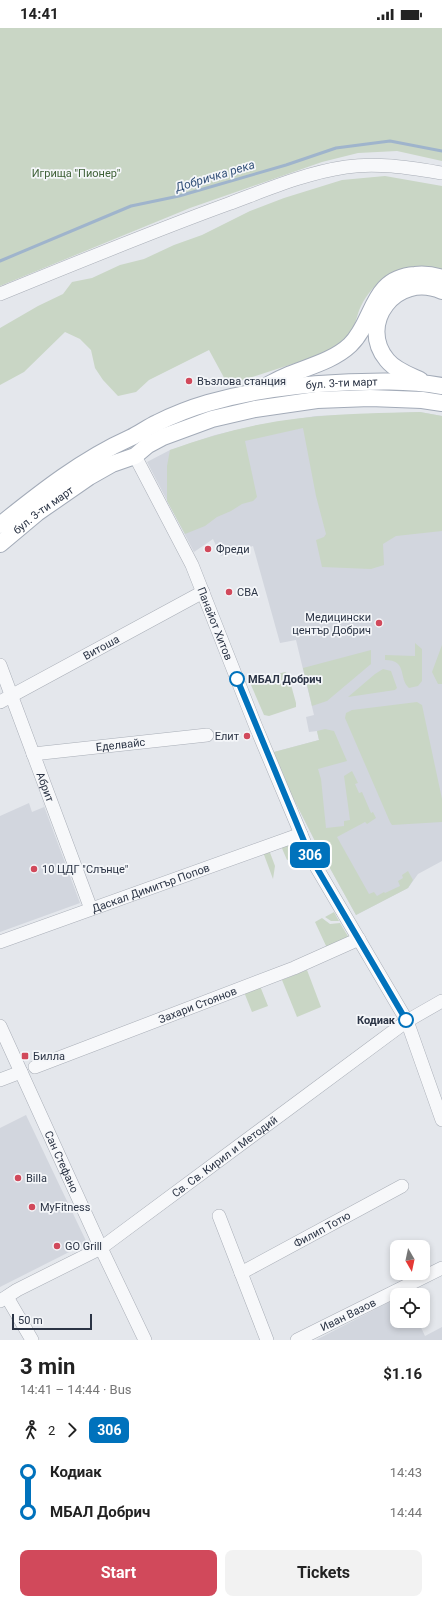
<!DOCTYPE html>
<meta charset="utf-8">
<style>
:root{--surface:#fff;--page:#f2f2f2;--text:#222;--muted:#767676;--accent:#d1495b}
body{margin:0;font-family:Roboto,sans-serif;background:var(--page);color:var(--text);height:100vh;display:flex;flex-direction:column;font-size:15px;white-space:nowrap}
*{box-sizing:border-box;margin:0}
p{font-size:13px;color:var(--muted)}
.icon{flex:none;width:22px;height:22px;fill:none;stroke:currentColor;stroke-width:2;stroke-linecap:round;stroke-linejoin:round}
.map{position:relative;height:1312px;overflow:hidden}
.details{display:flex;flex-direction:column;background:var(--surface);flex:1}
.details>*{flex:none}
.badge{padding:0 8px;border-radius:6px;font-size:14px;line-height:26px}
.needle{width:26px;rotate:171deg}
.tools{position:absolute;left:390px;top:1212px;display:grid;gap:8px}
.tools a{display:grid;place-items:center;width:40px;height:40px;border-radius:8px;background:var(--surface);box-shadow:0 2px 6px #0003;font-size:20px}
.scale{position:absolute;left:12px;bottom:10px;width:80px;box-sizing:border-box;padding-left:4px;border:2px solid #2b3445;border-top:0;font-size:11px;line-height:14px;white-space:nowrap;color:#2b3445;-webkit-text-stroke:3px #f4f6f9;paint-order:stroke}
.map>.badge{position:absolute;translate:-50% -50%;box-shadow:0 0 0 2px #fff}
.legs{display:flex;align-items:center;gap:6px;height:44px;padding:0 20px;font-size:13px}
.legs p{margin-inline-start:auto}
.headline{display:flex;align-items:center;justify-content:space-between;height:68px;padding:0 20px}
h1{font-size:22px;font-weight:700;line-height:30px}
.primary-button{display:flex;gap:8px;margin-top:auto;padding:8px 20px}
.primary-button a{flex:1;height:46px;border-radius:8px;background:var(--accent);color:#fff;font-size:16px;font-weight:700;line-height:46px;text-align:center}
.primary-button a+a{background:var(--page);color:var(--text)}
ul{padding:0 20px;list-style:none}
li{display:flex;align-items:center;gap:14px;height:40px;font-size:15px}
li i{display:grid;place-items:center;width:6px;height:100%;margin:0 5px;background:currentColor}
li i::after{content:'';width:10px;height:10px;margin:-5px;border:3px solid;border-radius:50%;background:var(--surface)}
li p{margin-inline-start:auto}
li:first-child i{background:linear-gradient(#0000 50%,currentColor 0)}
li:last-child i{background:linear-gradient(currentColor 50%,#0000 0)}
.status{display:flex;justify-content:space-between;align-items:center;height:28px;padding:0 20px;background:var(--surface);direction:ltr}
.status svg{height:11px;fill:currentColor}
.map>svg:first-child{display:block}
</style>
<div class="status"><b>14:41</b><svg viewBox="0 0 49 12"><path d="M0 12V9h3v3zM5 12V6h3v6zM10 12V3h3v9zM15 12V0h3v12zM26 1h20v11H26zM47 4h2v5h-2z"/></svg></div>
<div class="map">
<svg width="442" height="1312" viewBox="0 0 442 1312">
<rect width="100%" height="100%" fill="#e4e7ec"/>
<path fill="#d2d6de" d="M 420,384 L 442,388 L 442,833 L 418,846 L 408,860 L 356,887 L 316,815 L 277,738 L 274,724 L 319,712 L 317,703 L 309,704 L 306,689 L 314,687 L 296,612 L 280,615 L 253,518 L 221,528 L 213,511 L 194,524 L 147,434 L 170,422 L 215,407 L 258,397 L 316,388 Z
M 41,770 L 80,875 L 0,904 L 0,788 L 29,775 L 32,784 L 44,779 Z
M 26,1087 L 87,1215 L 0,1259 L 0,1100 Z
M 397,1270 L 397,1293 L 418,1293 L 425,1308 L 442,1299 L 442,1312 L 316,1312 Z"/>
<path fill="#c9d6c5" d="M 0,0 L 442,0 L 442,133 L 397,123 L 358,125 L 322,134 L 190,180 L 0,258 Z
M 385,148 L 442,158 L 442,242 C 407,231 377,247 361,278 C 357,286 356,296 351,304 C 344,315 334,321 323,326 L 228,357 L 209,322 L 149,352 L 136,364 L 118,368 L 103,352 L 95,340 L 91,322 L 80,311 L 65,304 L 24,344 L 0,357 L 0,300 L 38,278 L 63,266 L 72,254 L 92,250 L 120,237 L 144,231 L 174,217 L 202,207 L 250,183 L 284,170 L 342,152 Z
M 420,384 L 442,388 L 442,503 L 396,508 L 383,516 L 384,537 L 371,541 L 322,539 L 316,512 L 324,509 L 326,506 L 316,468 L 303,400 L 245,413 L 257,469 L 253,473 L 242,476 L 231,483 L 217,489 L 205,498 L 185,506 L 167,473 L 167,438 L 170,422 C 198,412 227,403 257,397 C 311,386 366,385 420,384 Z
M 415,615 L 422,621 L 422,653 L 418,658 L 409,660 C 398,650 408,632 385,632 L 385,627 L 415,628 Z
M 442,617 L 442,656 L 438,656 L 432,644 Z
M 371,622 L 371,636 L 327,673 L 312,678 L 303,640 Z
M 383,641 L 391,643 L 397,660 L 395,662 L 348,669 L 375,646 Z
M 285,644 L 288,646 L 296,675 L 296,679 L 269,688 L 264,687 L 251,657 L 255,652 Z
M 417,674 L 422,677 L 442,771 L 442,794 L 392,797 L 390,794 L 345,690 L 346,685 L 352,682 Z
M 325,701 L 334,703 L 347,733 L 318,741 L 321,751 L 326,800 L 344,798 L 344,793 L 350,792 L 344,748 L 352,743 L 358,755 L 355,756 L 359,765 L 362,764 L 371,785 L 373,784 L 376,790 L 367,796 L 365,794 L 337,809 L 369,866 L 374,864 L 377,868 L 384,864 L 385,865 L 400,858 L 398,853 L 403,850 L 402,847 L 408,843 L 413,852 L 408,860 L 356,887 L 316,815 L 277,738 L 274,724 L 319,712 L 317,703 Z
M 297,811 L 301,821 L 299,822 L 299,827 L 287,832 L 281,818 Z
M 269,822 L 275,838 L 273,851 L 263,824 Z
M 334,884 L 339,893 L 331,893 L 325,889 Z
M 322,890 L 330,896 L 340,895 L 349,910 L 327,920 L 315,894 Z
M 307,942 L 321,979 L 297,989 L 282,952 Z
M 260,958 L 268,978 L 252,984 L 244,964 Z"/>
<g fill="none" stroke-linecap="round" stroke-linejoin="round">
<path stroke="#9fb4cc" stroke-width="3" d="M 0,233 L 131,178 L 179,168 L 286,137 L 336,120 L 390,113 L 442,123"/>
<g stroke="#a9aeb7" stroke-width="14">
<g id="minor">
<path d="M 0,266 C 76,235 151,204 228,176 C 266,162 305,145 346,139 C 377,134 411,140 442,145"/>
<path id="s1" d="M 135,428 L 192,537 L 256,699 L 311,830 L 407,993 L 442,1092"/>
<path id="s2" d="M 0,637 L 91,881"/>
<path id="s3" d="M 0,674 L 203,564"/>
<path id="s4" d="M 33,726 L 207,707"/>
<path id="s5" d="M 0,914 L 301,806"/>
<path id="s6" d="M 0,998 L 101,1220 L 145,1312"/>
<path id="s7" d="M 35,1039 L 294,940 L 359,911"/>
<path d="M 0,1052 L 21,1044"/>
<path d="M 219,1188 L 267,1312"/>
<path id="s8" d="M 241,1245 L 402,1158"/>
<path d="M 7,1269 L 32,1312"/>
<path id="s9" d="M 0,1273 L 17,1262 L 101,1220 L 407,993 L 442,973"/>
<path id="s10" d="M 297,1312 L 442,1240"/>
</g>
</g>
<g stroke="#a3abb8" stroke-width="18">
<g id="major">
<path d="M 420,352 C 409,347 395,342 387,332 C 357,296 396,243 442,263"/>
<path d="M 264,359 C 272,355 279,351 286,348 C 307,339 333,333 350,317 C 375,293 370,250 415,247 C 424,246 433,247 442,250"/>
<path id="s11" d="M 0,497 C 41,464 83,431 130,410 C 139,406 148,399 157,395 C 173,387 191,380 208,375 C 250,363 293,357 336,355 C 372,353 407,352 442,358"/>
<path id="s12" d="M 0,516 L 37,485 L 89,449 L 112,436 L 135,428 L 148,417 L 163,409 L 212,391 L 255,381 L 317,372 L 370,370 L 422,372 L 442,375"/>
</g>
</g>
<use href="#minor" stroke="#f7f8fa" stroke-width="13"/>
<use href="#major" stroke="#fff" stroke-width="16"/>
</g>
<g fill="none" stroke-linecap="round" stroke-linejoin="round">
<g stroke="#fff" stroke-width="9">
<path id="line-1" d="M 237,651 L 311,830 L 406,992"/>
</g>
<use href="#line-1" stroke="#0072bc" stroke-width="6"/>
</g>
<g fill="#d1495b" stroke="#f4f6f9" stroke-width="1.5">
<circle cx="189" cy="353" r="4"/>
<circle cx="208" cy="521" r="4"/>
<circle cx="229" cy="564" r="4"/>
<circle cx="379" cy="595" r="4"/>
<circle cx="247" cy="708" r="4"/>
<circle cx="34" cy="841" r="4"/>
<rect x="21" y="1024" width="8" height="8" rx="2"/>
<circle cx="18" cy="1150" r="4"/>
<circle cx="32" cy="1179" r="4"/>
<circle cx="57" cy="1218" r="4"/>
</g>
<g fill="#fff" stroke="#0072bc" stroke-width="2">
<circle cx="237" cy="651" r="7"/>
<circle cx="406" cy="992" r="7"/>
</g>
<g text-anchor="middle" stroke-width="3.5" stroke-linejoin="round" paint-order="stroke">
<g font-size="11" fill="#3f6138" stroke="#f4f6f9">
<text x="76" y="149">Игрища "Пионер"</text>
</g>
<g font-size="11" fill="#2b3445" stroke="#f4f6f9" text-anchor="start">
<text x="197" y="357">Възлова станция</text>
<text x="216" y="525">Фреди</text>
<text x="237" y="568">CBA</text>
<text x="371" y="593" text-anchor="end">Медицински<tspan x="371" dy="13">център Добрич</tspan></text>
<text x="239" y="712" text-anchor="end">Елит</text>
<text x="42" y="845">10 ЦДГ "Слънце"</text>
<text x="33" y="1032">Билла</text>
<text x="26" y="1154">Billa</text>
<text x="40" y="1183">MyFitness</text>
<text x="65" y="1222">GO Grill</text>
</g>
<g font-size="11" fill="#2b3445" stroke="#f4f6f9">
<text dy="4" stroke="none"><textPath href="#s11" startOffset="378">бул. 3-ти март</textPath></text>
<text dy="4" stroke="none"><textPath href="#s12" startOffset="55">бул. 3-ти март</textPath></text>
<text dy="4" stroke="none"><textPath href="#s1" startOffset="186">Панайот Хитов</textPath></text>
<text dy="4" stroke="none"><textPath href="#s3" startOffset="115">Витоша</textPath></text>
<text dy="4" stroke="none"><textPath href="#s4" startOffset="88">Еделвайс</textPath></text>
<text dy="4" stroke="none"><textPath href="#s2" startOffset="130">Абрит</textPath></text>
<text dy="4" stroke="none"><textPath href="#s5" startOffset="160">Даскал Димитър Попов</textPath></text>
<text dy="4" stroke="none"><textPath href="#s7" startOffset="174">Захари Стоянов</textPath></text>
<text dy="4" stroke="none"><textPath href="#s9" startOffset="268">Св. Св. Кирил и Методий</textPath></text>
<text dy="4" stroke="none"><textPath href="#s6" startOffset="149">Сан Стефано</textPath></text>
<text dy="4" stroke="none"><textPath href="#s8" startOffset="92">Филип Тотю</textPath></text>
<text dy="4" stroke="none"><textPath href="#s10" startOffset="57">Иван Вазов</textPath></text>
</g>
<g font-size="11" font-weight="bold" fill="#2b3445" stroke="#f4f6f9" text-anchor="start">
<text x="248" y="655">МБАЛ Добрич</text>
<text x="395" y="996" text-anchor="end">Кодиак</text>
</g>
<g font-size="12" font-style="italic" fill="#34527a" stroke="#f4f6f9">
<text transform="translate(215 148) rotate(-17)" y="4">Добричка река</text>
</g>
</g>
</svg>
<div class="tools">
<a><svg class="needle" viewBox="-14 -14 28 28"><path d="M0-13l5 13h-10z" fill="#e53935"/><path d="M0 13l5-13h-10z" fill="#767676"/></svg></a>
<a><svg class="icon" aria-label="locate" viewBox="0 0 24 24"><circle cx="12" cy="12" r="6"/><path d="M12 2v4M12 18v4M2 12h4M18 12h4"/></svg></a>
</div>
<div class="scale">50 m</div>
<b class="badge" style="left:310px;top:827px;background:#0072bc;color:#fff">306</b>
</div>
<section class="details">
<div class="headline"><div><h1>3 min</h1><p>14:41 – 14:44 · Bus</p></div><b>$1.16</b></div>
<div class="legs"><svg class="icon" aria-label="walk" viewBox="0 0 24 24"><circle cx="13" cy="4" r="2"/><path d="M13 8l-2 6 4 7M11 14l-3 7M7 12l3-4h3l4 4"/></svg>2<svg class="icon" aria-label="forward" viewBox="0 0 24 24"><path d="M9 5l7 7-7 7"/></svg><b class="badge" style="background:#0072bc;color:#fff">306</b></div>
<ul>
<li><i style="color:#0072bc"></i><b>Кодиак</b><p>14:43</p></li>
<li><i style="color:#0072bc"></i><b>МБАЛ Добрич</b><p>14:44</p></li>
</ul>
<div class="primary-button"><a>Start</a><a>Tickets</a></div>
</section>
